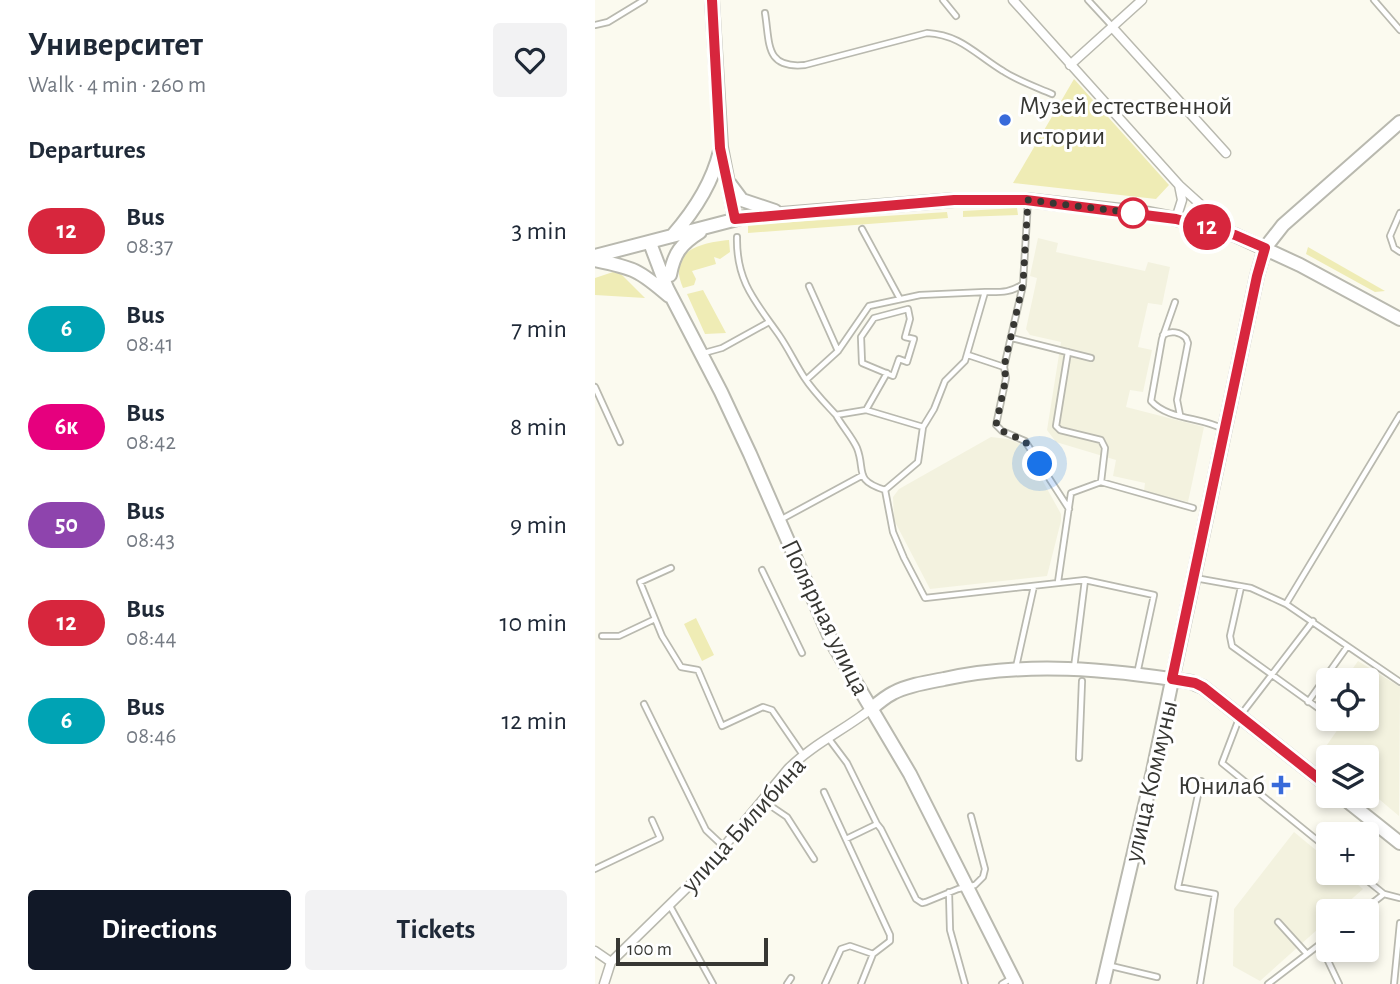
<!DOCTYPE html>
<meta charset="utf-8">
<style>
:root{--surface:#fff;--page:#f2f2f3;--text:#1f2937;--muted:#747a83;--accent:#111827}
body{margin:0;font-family:"Alegreya Sans",sans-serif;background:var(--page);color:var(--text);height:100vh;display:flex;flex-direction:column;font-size:26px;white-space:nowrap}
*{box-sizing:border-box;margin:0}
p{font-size:23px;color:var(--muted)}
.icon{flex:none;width:38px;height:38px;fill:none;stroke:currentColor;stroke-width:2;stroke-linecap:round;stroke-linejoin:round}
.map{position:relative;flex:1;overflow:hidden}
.drawer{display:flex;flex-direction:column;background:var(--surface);width:595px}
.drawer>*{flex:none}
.badge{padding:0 14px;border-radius:23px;font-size:24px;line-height:46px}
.controls{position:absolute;left:721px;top:668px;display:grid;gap:14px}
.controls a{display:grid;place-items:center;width:63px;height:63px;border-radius:7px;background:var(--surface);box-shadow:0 4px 10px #0003;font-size:35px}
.scale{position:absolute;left:21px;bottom:18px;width:152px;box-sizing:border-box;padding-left:7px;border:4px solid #373733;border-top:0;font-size:19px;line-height:24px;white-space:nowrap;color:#373733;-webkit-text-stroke:5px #fff;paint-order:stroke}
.you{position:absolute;width:35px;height:35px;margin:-18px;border:5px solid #fff;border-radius:50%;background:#1a73e8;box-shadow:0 0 0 10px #1a73e833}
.map>.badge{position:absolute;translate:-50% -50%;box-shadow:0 0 0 4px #fff}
h2{padding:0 28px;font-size:26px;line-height:63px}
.round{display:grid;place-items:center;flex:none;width:74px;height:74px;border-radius:7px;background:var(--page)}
.summary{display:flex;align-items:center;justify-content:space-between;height:119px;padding:0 28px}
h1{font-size:33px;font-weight:700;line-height:52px}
.button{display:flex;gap:14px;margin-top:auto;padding:14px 28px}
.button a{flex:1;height:80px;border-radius:7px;background:var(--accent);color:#fff;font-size:28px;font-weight:700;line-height:80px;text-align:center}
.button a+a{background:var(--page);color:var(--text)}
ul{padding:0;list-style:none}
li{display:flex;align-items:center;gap:21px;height:98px;padding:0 28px}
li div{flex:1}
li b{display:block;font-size:26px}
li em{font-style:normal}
li .badge{min-width:77px;font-weight:700;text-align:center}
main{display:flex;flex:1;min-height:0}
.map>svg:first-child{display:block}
</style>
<main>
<section class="drawer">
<div class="summary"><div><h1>Университет</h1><p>Walk · 4 min · 260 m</p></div><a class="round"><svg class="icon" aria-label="heart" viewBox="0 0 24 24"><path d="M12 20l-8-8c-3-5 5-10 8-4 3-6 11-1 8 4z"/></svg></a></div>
<h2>Departures</h2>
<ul>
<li><span class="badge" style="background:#d7263d;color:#fff">12</span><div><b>Bus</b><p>08:37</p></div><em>3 min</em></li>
<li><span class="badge" style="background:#00a3b4;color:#fff">6</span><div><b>Bus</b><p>08:41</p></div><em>7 min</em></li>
<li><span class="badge" style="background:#e6007e;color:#fff">6к</span><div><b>Bus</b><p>08:42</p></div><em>8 min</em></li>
<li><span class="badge" style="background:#8e44ad;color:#fff">50</span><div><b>Bus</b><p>08:43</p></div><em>9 min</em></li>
<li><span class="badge" style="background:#d7263d;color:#fff">12</span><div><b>Bus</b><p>08:44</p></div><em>10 min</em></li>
<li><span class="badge" style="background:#00a3b4;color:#fff">6</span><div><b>Bus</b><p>08:46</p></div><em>12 min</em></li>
</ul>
<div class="button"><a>Directions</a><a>Tickets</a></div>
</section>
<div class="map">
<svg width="805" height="984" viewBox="0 0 805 984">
<rect width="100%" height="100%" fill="#fbfaef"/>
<path fill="#f3f2df" d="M 443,238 L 463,243 L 461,252 L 550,271 L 553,262 L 575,267 L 567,305 L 553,303 L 543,347 L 557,350 L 548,392 L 535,390 L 531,407 L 609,427 L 593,502 L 549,491 L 550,483 L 518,476 L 521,460 L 461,442 L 452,430 L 466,342 L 435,335 L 431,329 L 442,278 L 435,276 Z
M 396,437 L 413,439 L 428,445 L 466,514 L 466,521 L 452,576 L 335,589 L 299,520 L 298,497 L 304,489 Z
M 763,661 L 805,687 L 804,816 L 772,789 L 772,758 L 734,758 L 727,752 L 750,719 L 772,719 L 772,681 L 749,681 Z
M 699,832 L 733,860 L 733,873 L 749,873 L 768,889 L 742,912 L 733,912 L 733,920 L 665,981 L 638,966 L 639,909 Z"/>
<path fill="#efecb5" d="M 479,79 L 574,185 L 561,199 L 418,183 Z
M 422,208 L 423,215 L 368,217 L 368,211 Z
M 352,212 L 353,218 L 153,233 L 153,225 Z
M 134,240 L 135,252 L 125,259 L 119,257 L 121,264 L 97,271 L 101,279 L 99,285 L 88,288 C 72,251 104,243 134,240 Z
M 713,247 L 790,291 L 780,292 L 711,254 Z
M 18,272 L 25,273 L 50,298 L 0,295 L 0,278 Z
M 108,290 L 131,333 L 110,334 L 92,294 Z
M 101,618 L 119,655 L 107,661 L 89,624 Z"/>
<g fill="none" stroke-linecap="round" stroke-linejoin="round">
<g stroke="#b9b9af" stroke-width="8">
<path id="lane" d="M 348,0 L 361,16
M 493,0 L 517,26
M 779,0 L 805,30
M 170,13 C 175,44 170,69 210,65 L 332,33 C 366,35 380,54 408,71 C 423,81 441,87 457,94
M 0,25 L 13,22 L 49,0
M 805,213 L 795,236 L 799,248 L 805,252
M 267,229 L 305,299
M 142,237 C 141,281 160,301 184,335 C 193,348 200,363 209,377 C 218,391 230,403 241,415 L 271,410 L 328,427 L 339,409 L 350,381 L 370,361 L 390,292 C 405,292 416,293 428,284 L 433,201
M 428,285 L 409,367 L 411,378 L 401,425 L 407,431 L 430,441 L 474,509
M 214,286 L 243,351
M 580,302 L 567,339 L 556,401 C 573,420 607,417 628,429
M 313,309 L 315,319 L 310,337 L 319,339 L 312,362 L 304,359 L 298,376 L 267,363 L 266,337 L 279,318 Z
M 568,335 C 576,330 585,332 591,338 L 593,343 L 582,400 L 585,415
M 417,338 L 496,358
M 473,352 L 461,426 L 465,430 L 506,440 L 510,448 L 506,482
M 109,353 L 127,348 L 174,322
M 373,355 L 409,367
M 211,380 L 243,351 L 274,306 L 325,295 L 390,292
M 0,387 L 25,442
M 271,410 L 292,373
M 241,415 C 247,426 257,437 262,448 C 271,471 258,480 290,490 L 298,532 L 309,558 L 330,598 L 490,580
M 290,490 L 323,462 L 328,427
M 185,520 L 268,475
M 76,568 L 45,582 L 67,636 L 86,667 L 103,670 L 127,726 L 168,707 L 177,710 L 208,755
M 167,570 L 207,653
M 600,578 L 656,588 L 691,604 L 805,682
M 463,582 L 476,493 L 506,482 L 598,508
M 646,587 L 635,636 L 637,646 L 730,713
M 691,604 L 805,415
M 718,621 L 645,716 L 627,763 L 733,849
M 7,636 L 24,636 L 60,619
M 421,667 L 439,586
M 479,668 L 490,580 L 559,595 L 542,674
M 713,702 L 752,647
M 49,704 L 111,830 L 128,846
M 234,739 L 252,763 L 282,824
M 484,758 L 487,681
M 229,792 L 295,935 L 295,941 L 278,954 L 266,984
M 167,800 L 192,817 L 219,859
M 251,839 L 282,824 L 286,829 L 321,899 L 327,903 L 331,902 L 363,889 L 380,885 L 388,877 L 390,869 L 376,816
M 0,869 L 65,838 L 57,820
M 763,873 L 789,894
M 354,892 L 355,930 L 370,984
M 75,906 L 118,984
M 766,912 L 789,894 L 805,898
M 683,922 L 712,954
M 725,944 L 744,984
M 516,966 L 562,977
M 192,984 L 196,978
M 230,984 L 246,949 L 255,946 L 278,954
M 407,984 L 417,978
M 605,984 L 620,894 L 583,887 L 606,781
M 673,984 L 733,938
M 799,984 L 805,923"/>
</g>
<g stroke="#b9b9af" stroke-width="11">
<path id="street" d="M 418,0 L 584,185 L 636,232
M 517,27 L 631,153
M 475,65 L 547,0
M 581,219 L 587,200 L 584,185
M 0,951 L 16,962
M 9,984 L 16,962 L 108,872 L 193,769 C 217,745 249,730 276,709"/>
</g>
<g stroke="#b9b9af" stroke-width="16">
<path id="secondary" d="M 117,0 L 126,147 L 140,219
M 135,184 L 147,200 L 180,211
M 78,235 C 100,210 117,184 125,151
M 55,243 L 72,288 L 126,392 L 155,454 L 238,644 L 315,774 L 421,984
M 0,256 L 150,217 L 359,200 L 431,200 L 555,214 L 581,219 L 640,235 L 705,265 L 805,319
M 0,260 C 39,268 44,270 74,296
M 75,275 C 79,253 86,244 105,232
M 276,709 C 283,703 290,697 298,693 C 313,685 333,682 349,679 C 431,661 514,669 596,682 L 608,687 L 733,786
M 746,796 L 805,843
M 508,984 L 558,771 L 662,276 L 670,248 L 688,225 L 805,122"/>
</g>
<use href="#lane" stroke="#fff" stroke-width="4.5"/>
<use href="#street" stroke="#fff" stroke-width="8"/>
<use href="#secondary" stroke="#fff" stroke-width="12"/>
</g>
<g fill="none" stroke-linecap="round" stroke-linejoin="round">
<g stroke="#fff" stroke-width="16">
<path id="line" d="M 117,0 L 125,148 L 140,219 L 359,200 L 431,200 L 581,219 L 640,235 L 670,248 L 662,276 L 577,679 L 600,683 L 608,687 L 733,786"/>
</g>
<use href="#line" stroke="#d7263d" stroke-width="10"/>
<path stroke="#373733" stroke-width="7" stroke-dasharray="0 12.6" d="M 445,464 L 430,441 L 407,431 L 401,425 L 411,378 L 409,367 L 428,284 L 433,200 L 538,213"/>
</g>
<g fill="#386ada" stroke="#fff" stroke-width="2.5">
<circle cx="410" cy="120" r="7"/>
<path d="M682.5 774.5h7v7h7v7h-7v7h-7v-7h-7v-7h7z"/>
</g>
<circle fill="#fff" stroke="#d7263d" stroke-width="3.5" cx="538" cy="213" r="14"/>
<g text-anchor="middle" stroke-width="6" stroke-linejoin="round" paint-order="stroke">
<g font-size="26" fill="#373733" stroke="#fff" text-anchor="start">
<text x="424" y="114">Музей естественной<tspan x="424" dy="30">истории</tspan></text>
<text x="670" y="794" text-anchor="end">Юнилаб</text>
</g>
<g font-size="26" fill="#373733" stroke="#fff">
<text transform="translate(231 617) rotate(64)" y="9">Полярная улица</text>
<text transform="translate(555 781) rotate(-77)" y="9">улица Коммуны</text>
<text transform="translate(148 824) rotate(-48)" y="9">улица Билибина</text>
</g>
</g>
</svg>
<div class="controls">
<a><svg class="icon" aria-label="locate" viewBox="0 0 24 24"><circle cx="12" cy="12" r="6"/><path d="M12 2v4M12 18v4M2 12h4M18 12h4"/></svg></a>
<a><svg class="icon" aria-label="layers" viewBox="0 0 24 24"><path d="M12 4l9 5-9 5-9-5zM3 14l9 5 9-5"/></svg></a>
<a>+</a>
<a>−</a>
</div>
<div class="scale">100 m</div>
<div class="you" style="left:445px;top:464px"></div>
<b class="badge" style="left:612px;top:227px;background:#d7263d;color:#fff">12</b>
</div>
</main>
